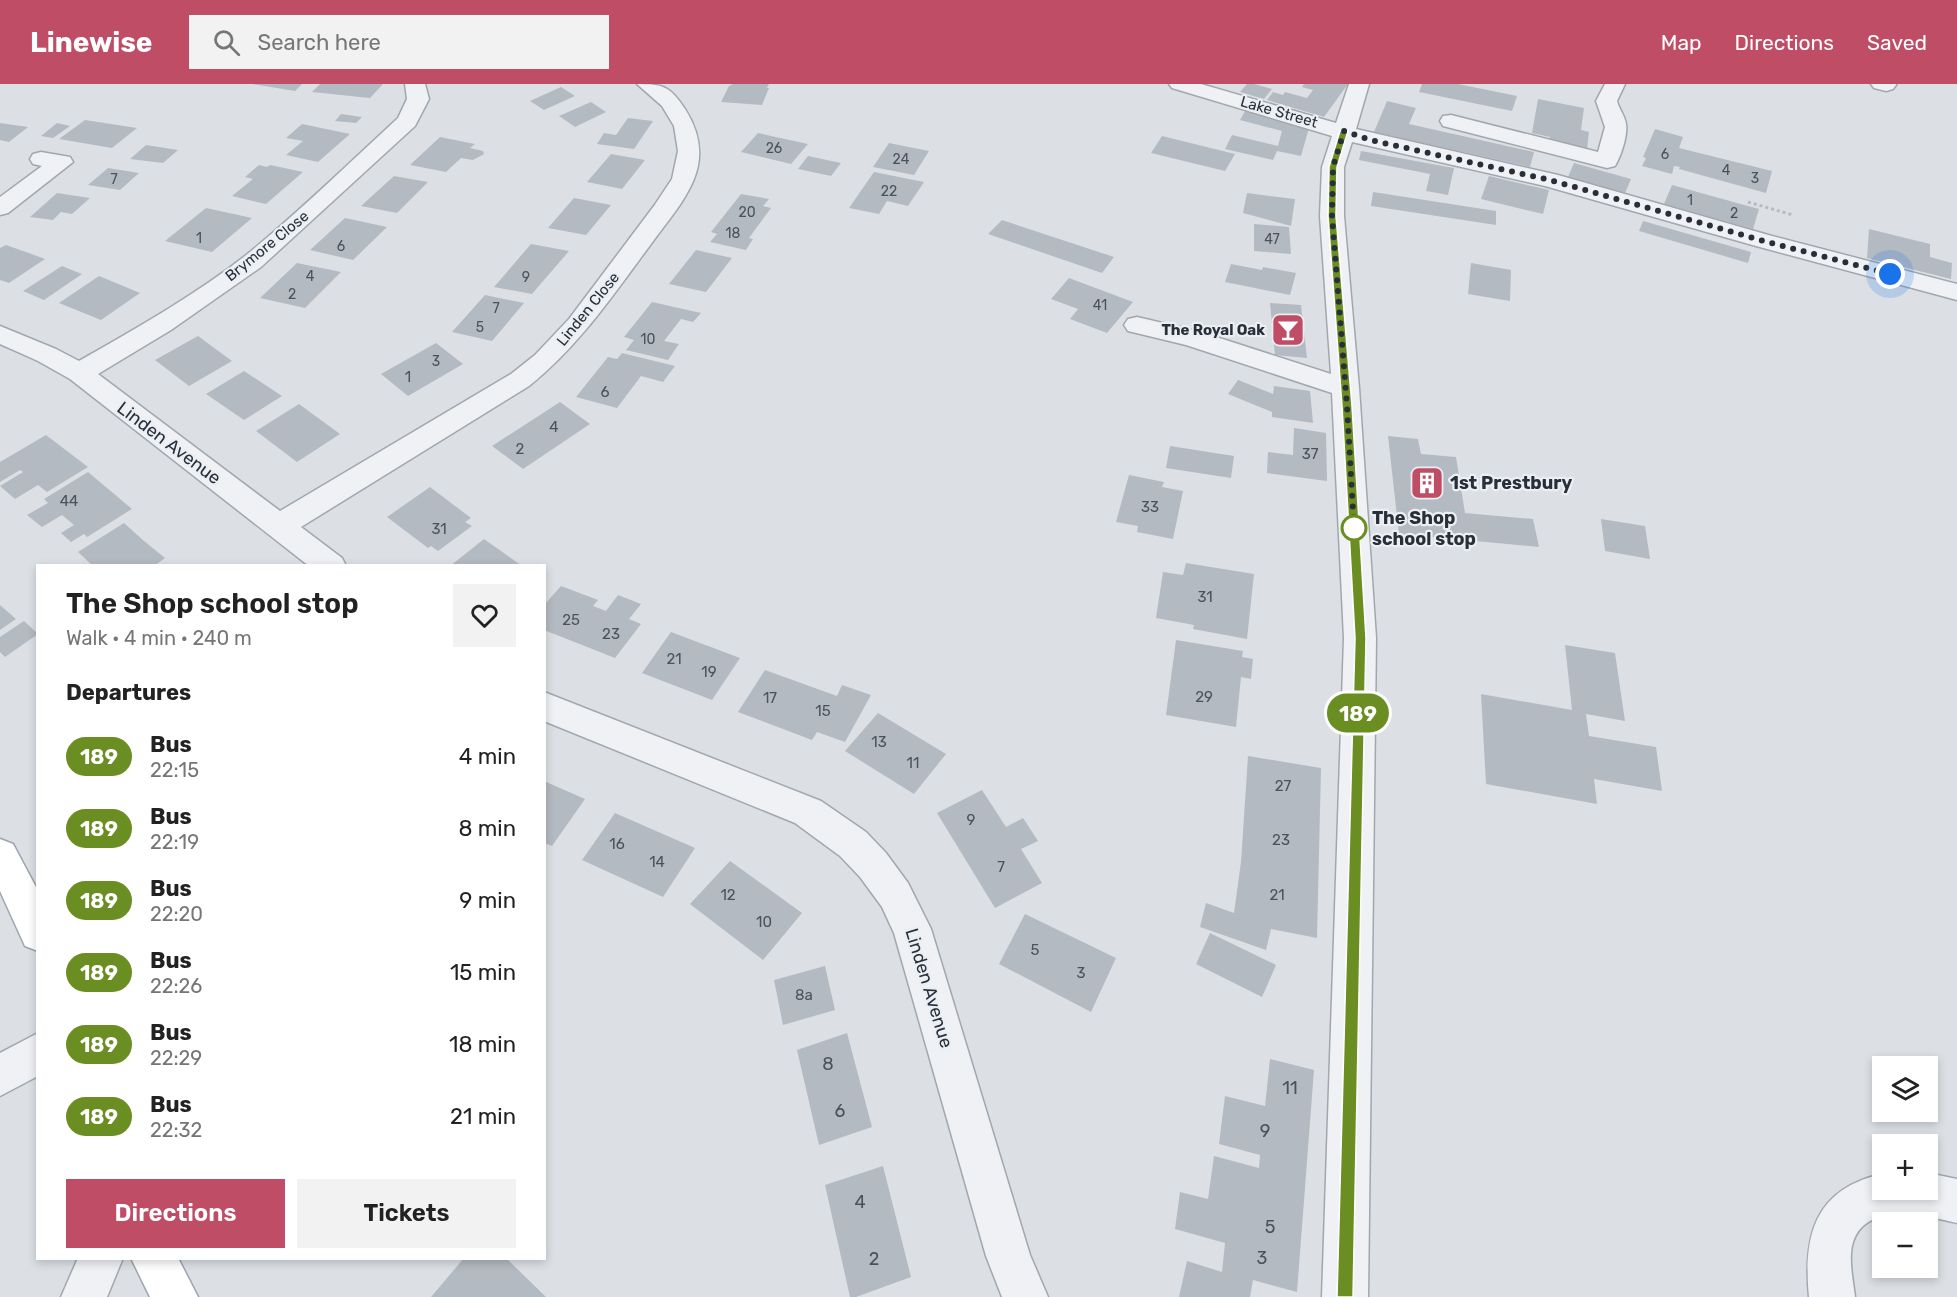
<!DOCTYPE html>
<meta charset="utf-8">
<style>
:root{--surface:#fff;--page:#f2f2f2;--text:#222;--muted:#767676;--accent:#be4d65}
body{margin:0;font-family:Rubik,sans-serif;background:var(--page);color:var(--text);height:100vh;display:flex;flex-direction:column;font-size:22px;white-space:nowrap}
*{box-sizing:border-box;margin:0}
p{font-size:20px;color:var(--muted)}
.icon{flex:none;width:33px;height:33px;fill:none;stroke:currentColor;stroke-width:2;stroke-linecap:round;stroke-linejoin:round}
.map{position:relative;flex:1;overflow:hidden}
.side{position:absolute;left:36px;top:480px;width:510px;height:696px;display:flex;flex-direction:column;background:var(--surface);border-radius:0px;box-shadow:0 3px 9px #0003}
.side>*{flex:none}
.badge{padding:0 12px;border-radius:20px;font-size:21px;line-height:39px}
.controls{position:absolute;left:1872px;top:972px;display:grid;gap:12px}
.controls a{display:grid;place-items:center;width:66px;height:66px;border-radius:0px;background:var(--surface);box-shadow:0 3px 9px #0003;font-size:30px}
.you{position:absolute;width:30px;height:30px;margin:-15px;border:4px solid #fff;border-radius:50%;background:#1a73e8;box-shadow:0 0 0 9px #1a73e833}
.map>.badge{position:absolute;translate:-50% -50%;box-shadow:0 0 0 3px #fff}
h2{padding:0 30px;font-size:22px;line-height:54px}
.round{display:grid;place-items:center;flex:none;width:63px;height:63px;border-radius:0px;background:var(--page)}
.headline{display:flex;align-items:center;justify-content:space-between;height:102px;padding:0 30px}
h1{font-size:28px;font-weight:600;line-height:45px}
.primary-button{display:flex;gap:12px;margin-top:auto;padding:12px 30px}
.primary-button a{flex:1;height:69px;border-radius:0px;background:var(--accent);color:#fff;font-size:24px;font-weight:600;line-height:69px;text-align:center}
.primary-button a+a{background:var(--page);color:var(--text)}
ul{padding:0;list-style:none}
li{display:flex;align-items:center;gap:18px;height:72px;padding:0 30px}
li div{flex:1}
li b{display:block;font-size:22px}
li em{font-style:normal}
li .badge{min-width:66px;font-weight:700;text-align:center}
header{display:flex;align-items:center;gap:36px;box-sizing:border-box;height:84px;padding:0 30px;background:var(--accent);color:#fff}
header strong{font-size:28px}
nav{display:flex;gap:33px;margin-inline-start:auto;font-size:21px}
.search{width:420px;height:54px;background:var(--page);display:flex;align-items:center;gap:15px;box-sizing:border-box;padding:0 21px;border-radius:0px;color:var(--muted);font-size:22px}
.map>svg:first-child{display:block}
</style>
<header>
<strong>Linewise</strong>
<div class="search"><svg class="icon" aria-label="search" viewBox="0 0 24 24"><circle cx="10" cy="10" r="6"/><path d="M15 15l6 6"/></svg>Search here</div>
<nav><a>Map</a><a>Directions</a><a>Saved</a></nav>
</header>
<div class="map">
<svg width="1957" height="1213" viewBox="0 0 1957 1213">
<rect width="100%" height="100%" fill="#dce0e5"/>
<path fill="#b4bac1" d="M 252,0 L 302,0 L 295,7 Z
M 320,0 L 383,0 L 370,14 L 312,8 Z
M 733,0 L 769,0 L 767,4 L 769,4 L 762,21 L 721,18 L 729,2 Z
M 1247,0 L 1254,0 L 1272,5 L 1264,15 L 1240,8 Z
M 1304,0 L 1348,0 L 1324,33 L 1267,16 L 1273,8 L 1283,11 L 1285,8 L 1307,14 L 1313,6 L 1302,3 Z
M 1422,0 L 1458,0 L 1517,12 L 1512,27 L 1419,8 Z
M 561,3 L 575,12 L 544,26 L 530,17 Z
M 1538,15 L 1584,24 L 1581,46 L 1589,48 L 1587,66 L 1549,58 L 1550,53 L 1532,49 Z
M 1387,17 L 1416,24 L 1409,40 L 1534,68 L 1530,83 L 1374,48 Z
M 591,18 L 606,28 L 575,43 L 559,32 Z
M 1245,27 L 1309,44 L 1301,72 L 1277,67 L 1273,76 L 1225,65 L 1232,51 L 1278,62 L 1282,47 L 1240,36 Z
M 341,30 L 362,33 L 356,39 L 335,37 Z
M 628,34 L 653,37 L 634,65 L 597,60 L 604,49 L 616,51 Z
M 85,36 L 137,44 L 112,64 L 59,55 Z
M 0,39 L 28,43 L 9,58 L 0,56 Z
M 57,39 L 70,42 L 53,54 L 41,52 Z
M 302,40 L 350,50 L 318,78 L 286,71 L 303,57 L 286,54 Z
M 1655,45 L 1683,53 L 1679,64 L 1772,87 L 1766,109 L 1679,85 L 1680,83 L 1674,82 L 1672,90 L 1642,82 L 1646,74 L 1643,73 Z
M 758,49 L 808,60 L 791,80 L 741,68 Z
M 1162,52 L 1235,70 L 1225,87 L 1151,69 Z
M 440,53 L 475,60 L 470,64 L 483,67 L 484,70 L 473,76 L 461,74 L 446,88 L 410,81 Z
M 889,59 L 929,67 L 914,91 L 873,83 Z
M 146,61 L 178,66 L 163,79 L 130,75 Z
M 1361,67 L 1454,84 L 1448,111 L 1426,107 L 1430,90 L 1359,76 Z
M 611,70 L 645,76 L 622,105 L 587,98 Z
M 808,72 L 841,79 L 831,92 L 798,85 Z
M 1574,79 L 1631,95 L 1625,109 L 1568,93 Z
M 259,81 L 267,83 L 270,81 L 303,88 L 266,120 L 232,112 L 253,95 L 245,93 Z
M 108,84 L 139,89 L 120,106 L 88,101 Z
M 874,88 L 924,98 L 908,122 L 887,117 L 879,130 L 849,124 Z
M 394,92 L 428,98 L 397,129 L 361,122 Z
M 1489,92 L 1549,106 L 1543,130 L 1481,115 Z
M 1672,101 L 1759,125 L 1753,145 L 1664,120 Z
M 1373,108 L 1496,127 L 1496,141 L 1371,122 Z
M 57,109 L 90,114 L 72,130 L 61,128 L 53,136 L 30,133 Z
M 1247,109 L 1295,115 L 1291,142 L 1243,129 Z
M 741,110 L 769,115 L 763,122 L 771,124 L 749,154 L 753,155 L 746,166 L 710,158 L 717,150 L 711,148 Z
M 574,114 L 611,121 L 586,151 L 548,144 Z
M 206,124 L 252,134 L 212,168 L 165,157 Z
M 345,134 L 387,143 L 353,176 L 310,166 Z
M 1002,136 L 1114,173 L 1102,189 L 988,150 Z
M 1643,137 L 1751,168 L 1748,179 L 1639,147 Z
M 1254,140 L 1289,143 L 1291,170 L 1254,167 Z
M 1869,145 L 1930,160 L 1930,173 L 1952,179 L 1951,195 L 1867,174 Z
M 531,160 L 569,167 L 532,210 L 494,203 Z
M 6,161 L 26,168 L 45,175 L 9,199 L 0,196 L 0,164 Z
M 696,166 L 732,174 L 706,208 L 669,200 Z
M 297,179 L 341,188 L 305,224 L 260,214 Z
M 1471,179 L 1511,186 L 1510,217 L 1468,210 Z
M 1231,180 L 1262,186 L 1263,183 L 1296,189 L 1290,211 L 1225,198 Z
M 62,182 L 82,190 L 44,216 L 23,207 Z
M 99,192 L 140,209 L 101,236 L 59,219 Z
M 1069,194 L 1133,218 L 1107,249 L 1070,235 L 1078,225 L 1051,215 Z
M 485,211 L 524,219 L 492,257 L 452,248 Z
M 652,218 L 701,229 L 693,238 L 681,235 L 664,257 L 679,260 L 668,276 L 626,266 L 634,256 L 624,253 Z
M 1270,219 L 1301,221 L 1307,274 L 1275,271 Z
M 198,252 L 232,277 L 189,302 L 155,276 Z
M 436,259 L 463,280 L 408,312 L 381,290 Z
M 622,269 L 675,282 L 663,298 L 641,292 L 617,324 L 576,313 L 608,273 L 617,275 Z
M 244,287 L 282,312 L 244,336 L 206,310 Z
M 1238,296 L 1273,310 L 1274,302 L 1310,307 L 1313,339 L 1272,333 L 1272,328 L 1228,310 Z
M 560,318 L 590,340 L 523,385 L 492,362 Z
M 299,320 L 340,350 L 297,378 L 256,347 Z
M 1294,344 L 1326,349 L 1327,397 L 1267,389 L 1268,368 L 1293,371 Z
M 46,351 L 88,383 L 47,408 L 38,401 L 15,415 L 0,402 L 23,388 L 20,386 L 0,398 L 0,378 Z
M 1388,352 L 1418,355 L 1421,370 L 1456,373 L 1465,429 L 1533,435 L 1539,463 L 1399,450 Z
M 1170,362 L 1234,372 L 1231,394 L 1166,384 Z
M 88,388 L 132,425 L 87,453 L 84,450 L 71,458 L 61,449 L 74,441 L 62,431 L 42,443 L 27,431 L 48,419 L 44,415 Z
M 1129,391 L 1164,398 L 1162,403 L 1183,407 L 1173,455 L 1137,448 L 1138,442 L 1116,438 Z
M 430,403 L 471,434 L 465,438 L 472,442 L 438,467 L 431,462 L 428,464 L 387,433 Z
M 1601,435 L 1645,442 L 1650,475 L 1605,467 Z
M 124,439 L 144,457 L 165,474 L 154,482 L 93,482 L 78,468 Z
M 484,455 L 508,472 L 522,482 L 450,482 Z
M 1186,479 L 1254,490 L 1247,555 L 1193,545 L 1194,541 L 1156,534 L 1163,488 L 1183,491 Z
M 561,502 L 598,516 L 593,522 L 606,527 L 618,511 L 641,520 L 629,535 L 641,540 L 615,574 L 544,546 L 544,521 Z
M 0,521 L 16,535 L 0,546 Z
M 24,537 L 38,550 L 5,573 L 0,568 L 0,553 Z
M 671,548 L 740,574 L 712,616 L 642,589 Z
M 1176,556 L 1243,567 L 1242,573 L 1253,575 L 1251,595 L 1241,593 L 1236,643 L 1166,631 Z
M 1565,561 L 1615,569 L 1625,637 L 1586,630 L 1589,652 L 1656,663 L 1662,707 L 1594,695 L 1597,720 L 1486,700 L 1481,610 L 1572,626 Z
M 765,586 L 837,612 L 842,601 L 871,611 L 845,658 L 817,648 L 812,656 L 738,628 Z
M 878,629 L 946,670 L 914,710 L 845,667 Z
M 1248,672 L 1321,684 L 1317,854 L 1271,845 L 1266,866 L 1200,843 L 1206,819 L 1234,829 L 1241,778 Z
M 544,697 L 585,715 L 552,762 L 544,759 Z
M 982,706 L 1006,743 L 1023,734 L 1038,757 L 1021,765 L 1042,799 L 995,824 L 937,729 Z
M 615,729 L 695,764 L 663,813 L 582,776 Z
M 730,777 L 802,829 L 763,876 L 690,820 Z
M 1025,830 L 1116,874 L 1091,928 L 999,880 Z
M 1210,849 L 1276,881 L 1262,913 L 1196,880 Z
M 825,882 L 835,926 L 783,941 L 774,896 Z
M 847,949 L 872,1043 L 819,1061 L 797,966 Z
M 1270,975 L 1314,986 L 1297,1208 L 1253,1196 L 1250,1213 L 1179,1213 L 1187,1177 L 1222,1188 L 1225,1159 L 1175,1145 L 1180,1108 L 1208,1115 L 1214,1072 L 1259,1084 L 1260,1071 L 1219,1060 L 1225,1012 L 1265,1022 Z
M 883,1082 L 911,1193 L 856,1213 L 850,1213 L 825,1101 Z
M 464,1174 L 506,1174 L 546,1213 L 431,1213 Z"/>
<g fill="none" stroke-linecap="round" stroke-linejoin="round">
<g stroke="#a2a7ae" stroke-width="3">
<path id="minor" d="M 405,0 L 425,0 L 429,15 L 415,42 L 261,183 L 171,246 L 98,290 L 280,427 L 511,290 L 535,271 L 569,235 L 654,122 L 672,95 L 678,67 L 674,42 L 662,22 L 637,0 C 663,0 670,2 685,25 C 699,47 704,70 694,95 C 685,118 665,140 651,160 C 613,211 579,262 529,302 L 301,443 L 342,474 L 346,482 L 309,482 L 70,295 L 38,277 L 0,260 L 0,242 L 56,265 L 79,277 C 135,245 194,212 245,172 C 298,129 348,80 398,34 L 407,15 Z
M 1169,0 L 1201,0 L 1336,39 L 1349,0 L 1369,0 L 1356,45 L 1558,91 L 1772,152 L 1957,200 L 1957,216 L 1756,162 L 1545,102 L 1352,58 L 1344,83 L 1344,132 L 1359,304 L 1376,554 L 1368,1213 L 1322,1213 L 1344,554 L 1332,309 L 1186,261 L 1128,247 L 1124,241 L 1128,235 L 1137,233 L 1201,248 L 1331,290 L 1320,132 L 1322,83 L 1332,52 L 1172,4 Z
M 1605,0 L 1625,0 L 1617,17 C 1619,25 1625,32 1626,40 C 1628,51 1621,72 1615,82 L 1607,84 L 1443,42 L 1440,37 L 1443,32 L 1451,31 L 1598,68 L 1605,43 L 1596,17 Z
M 1871,0 L 1896,0 L 1896,1 L 1893,5 L 1886,7 L 1874,4 Z
M 41,68 L 70,73 L 73,78 L 8,129 L 0,131 L 0,113 L 42,82 L 33,80 L 30,75 L 33,70 Z
M 544,608 L 821,717 L 866,748 L 886,769 L 908,799 L 931,845 L 1030,1171 L 1048,1213 L 1002,1213 L 986,1172 L 894,849 L 882,823 L 860,793 L 840,772 L 795,739 L 544,637 Z
M 38,949 L 38,992 L 0,1012 L 0,969 Z
M 1928,1089 L 1957,1095 L 1957,1139 C 1927,1132 1866,1117 1853,1158 C 1848,1174 1853,1196 1855,1213 L 1809,1213 C 1803,1151 1815,1105 1882,1090 L 1882,1106 L 1928,1106 Z
M 78,1174 L 123,1174 L 107,1213 L 61,1213 Z"/>
</g>
<g stroke="#9da5af" stroke-width="3">
<path id="major" d="M 0,755 L 13,760 L 38,807 L 38,867 L 25,862 L 0,807 Z
M 131,1174 L 178,1174 L 198,1213 L 150,1213 Z"/>
</g>
<path stroke="#b7bbc0" stroke-width="3" stroke-dasharray="3 3" stroke-linecap="butt" d="M 1748,118 L 1793,131"/>
<use href="#minor" fill="#eff1f4" fill-rule="evenodd"/>
<use href="#major" fill="#fff" fill-rule="evenodd"/>
</g>
<path fill="#6b8e23" stroke="#fff" stroke-width="1.5" d="M 1344,45 L 1348,47 L 1337,83 L 1336,132 L 1352,322 L 1366,554 L 1353,1213 L 1337,1213 L 1355,554 L 1342,322 L 1328,132 L 1329,83 L 1340,47 Z"/>
<g fill="none" stroke-linecap="round" stroke-linejoin="round">
<path stroke="#282f39" stroke-width="6" stroke-dasharray="0 10.8" d="M 1354,444 L 1347,322 L 1332,132 L 1333,83 L 1344,47 L 1370,56 L 1550,96 L 1764,157 L 1890,190"/>
</g>
<defs>
<g id="bar-square" transform="scale(1.725)"><rect x="-9" y="-9" width="18" height="18" rx="4" fill="#be4d65" stroke="#ebeff3"/><path d="M-6-5H6L.8 .8V4.5H3.5V6h-7V4.5H-.8V.8Z" fill="#fff"/></g>
<g id="building-square" transform="scale(1.725)"><rect x="-9" y="-9" width="18" height="18" rx="4" fill="#be4d65" stroke="#ebeff3"/><path d="M-4-6H4V6H1V3H-1V6H-4ZM-2.5-4.3h1.7v1.8h-1.7ZM.8-4.3h1.7v1.8H.8ZM-2.5-1h1.7V.8h-1.7ZM.8-1h1.7V.8H.8Z" fill="#fff"/></g>
</defs>
<g fill-rule="evenodd">
<use href="#bar-square" x="1288" y="246"/>
<use href="#building-square" x="1427" y="399"/>
</g>
<circle fill="#fff" stroke="#6b8e23" stroke-width="3" cx="1354" cy="444" r="12"/>
<g text-anchor="middle" stroke-width="4.5" stroke-linejoin="round" paint-order="stroke">
<g font-size="14" fill="#4b525b">
<text x="774" y="69">26</text>
<text x="1665" y="75">6</text>
<text x="901" y="80">24</text>
<text x="1726" y="91">4</text>
<text x="1755" y="99">3</text>
<text x="114" y="100">7</text>
<text x="889" y="112">22</text>
<text x="1690" y="121">1</text>
<text x="747" y="133">20</text>
<text x="1734" y="134">2</text>
<text x="733" y="154">18</text>
<text x="199" y="159">1</text>
<text x="1272" y="160">47</text>
<text x="341" y="167">6</text>
<text x="310" y="197">4</text>
<text x="526" y="198">9</text>
<text x="292" y="215">2</text>
<text x="1100" y="226">41</text>
<text x="496" y="229">7</text>
<text x="480" y="248">5</text>
<text x="648" y="260">10</text>
<text x="436" y="282">3</text>
</g>
<g font-size="15" fill="#282f39" stroke="#ebeff3">
<text transform="translate(1279 28) rotate(16)" y="5">Lake Street</text>
<text transform="translate(267 162) rotate(-39)" y="5">Brymore Close</text>
<text transform="translate(588 225) rotate(-51)" y="5">Linden Close</text>
</g>
<g font-size="15" font-weight="bold" fill="#282f39" stroke="#ebeff3" text-anchor="end">
<text x="1265" y="251">The Royal Oak</text>
</g>
<g font-size="15" fill="#4b525b">
<text x="408" y="298">1</text>
<text x="605" y="313">6</text>
<text x="554" y="348">4</text>
<text x="520" y="370">2</text>
<text x="1310" y="375">37</text>
<text x="69" y="422">44</text>
<text x="1150" y="428">33</text>
<text x="439" y="450">31</text>
<text x="1205" y="518">31</text>
<text x="571" y="541">25</text>
<text x="611" y="555">23</text>
<text x="674" y="580">21</text>
<text x="709" y="593">19</text>
<text x="1204" y="618">29</text>
<text x="770" y="619">17</text>
<text x="823" y="632">15</text>
<text x="879" y="663">13</text>
<text x="913" y="684">11</text>
<text x="1283" y="707">27</text>
<text x="971" y="741">9</text>
<text x="1281" y="761">23</text>
<text x="617" y="765">16</text>
<text x="657" y="783">14</text>
<text x="1001" y="788">7</text>
<text x="728" y="816">12</text>
<text x="1277" y="816">21</text>
<text x="764" y="843">10</text>
<text x="1035" y="871">5</text>
<text x="1081" y="894">3</text>
<text x="804" y="916">8a</text>
</g>
<g font-size="18" fill="#282f39" stroke="#ebeff3">
<text transform="translate(169 359) rotate(37)" y="6">Linden Avenue</text>
<text transform="translate(929 904) rotate(73)" y="6">Linden Avenue</text>
</g>
<g font-size="18" font-weight="bold" fill="#282f39" stroke="#ebeff3" text-anchor="start">
<text x="1450" y="405">1st Prestbury</text>
</g>
<g font-size="18" font-weight="bold" fill="#282f39" stroke="#ebeff3" text-anchor="start">
<text x="1372" y="440">The Shop<tspan x="1372" dy="21">school stop</tspan></text>
</g>
<g font-size="18" fill="#4b525b">
<text x="828" y="986">8</text>
<text x="1290" y="1010">11</text>
<text x="840" y="1033">6</text>
<text x="1265" y="1053">9</text>
<text x="860" y="1124">4</text>
<text x="1270" y="1149">5</text>
<text x="1262" y="1180">3</text>
<text x="874" y="1181">2</text>
</g>
</g>
</svg>
<div class="controls">
<a><svg class="icon" aria-label="layers" viewBox="0 0 24 24"><path d="M12 4l9 5-9 5-9-5zM3 14l9 5 9-5"/></svg></a>
<a>+</a>
<a>−</a>
</div>
<div class="you" style="left:1890px;top:190px"></div>
<b class="badge" style="left:1358px;top:629px;background:#6b8e23;color:#fff">189</b>
<section class="side">
<div class="headline"><div><h1>The Shop school stop</h1><p>Walk · 4 min · 240 m</p></div><a class="round"><svg class="icon" aria-label="heart" viewBox="0 0 24 24"><path d="M12 20l-8-8c-3-5 5-10 8-4 3-6 11-1 8 4z"/></svg></a></div>
<h2>Departures</h2>
<ul>
<li><span class="badge" style="background:#6b8e23;color:#fff">189</span><div><b>Bus</b><p>22:15</p></div><em>4 min</em></li>
<li><span class="badge" style="background:#6b8e23;color:#fff">189</span><div><b>Bus</b><p>22:19</p></div><em>8 min</em></li>
<li><span class="badge" style="background:#6b8e23;color:#fff">189</span><div><b>Bus</b><p>22:20</p></div><em>9 min</em></li>
<li><span class="badge" style="background:#6b8e23;color:#fff">189</span><div><b>Bus</b><p>22:26</p></div><em>15 min</em></li>
<li><span class="badge" style="background:#6b8e23;color:#fff">189</span><div><b>Bus</b><p>22:29</p></div><em>18 min</em></li>
<li><span class="badge" style="background:#6b8e23;color:#fff">189</span><div><b>Bus</b><p>22:32</p></div><em>21 min</em></li>
</ul>
<div class="primary-button"><a>Directions</a><a>Tickets</a></div>
</section>
</div>
